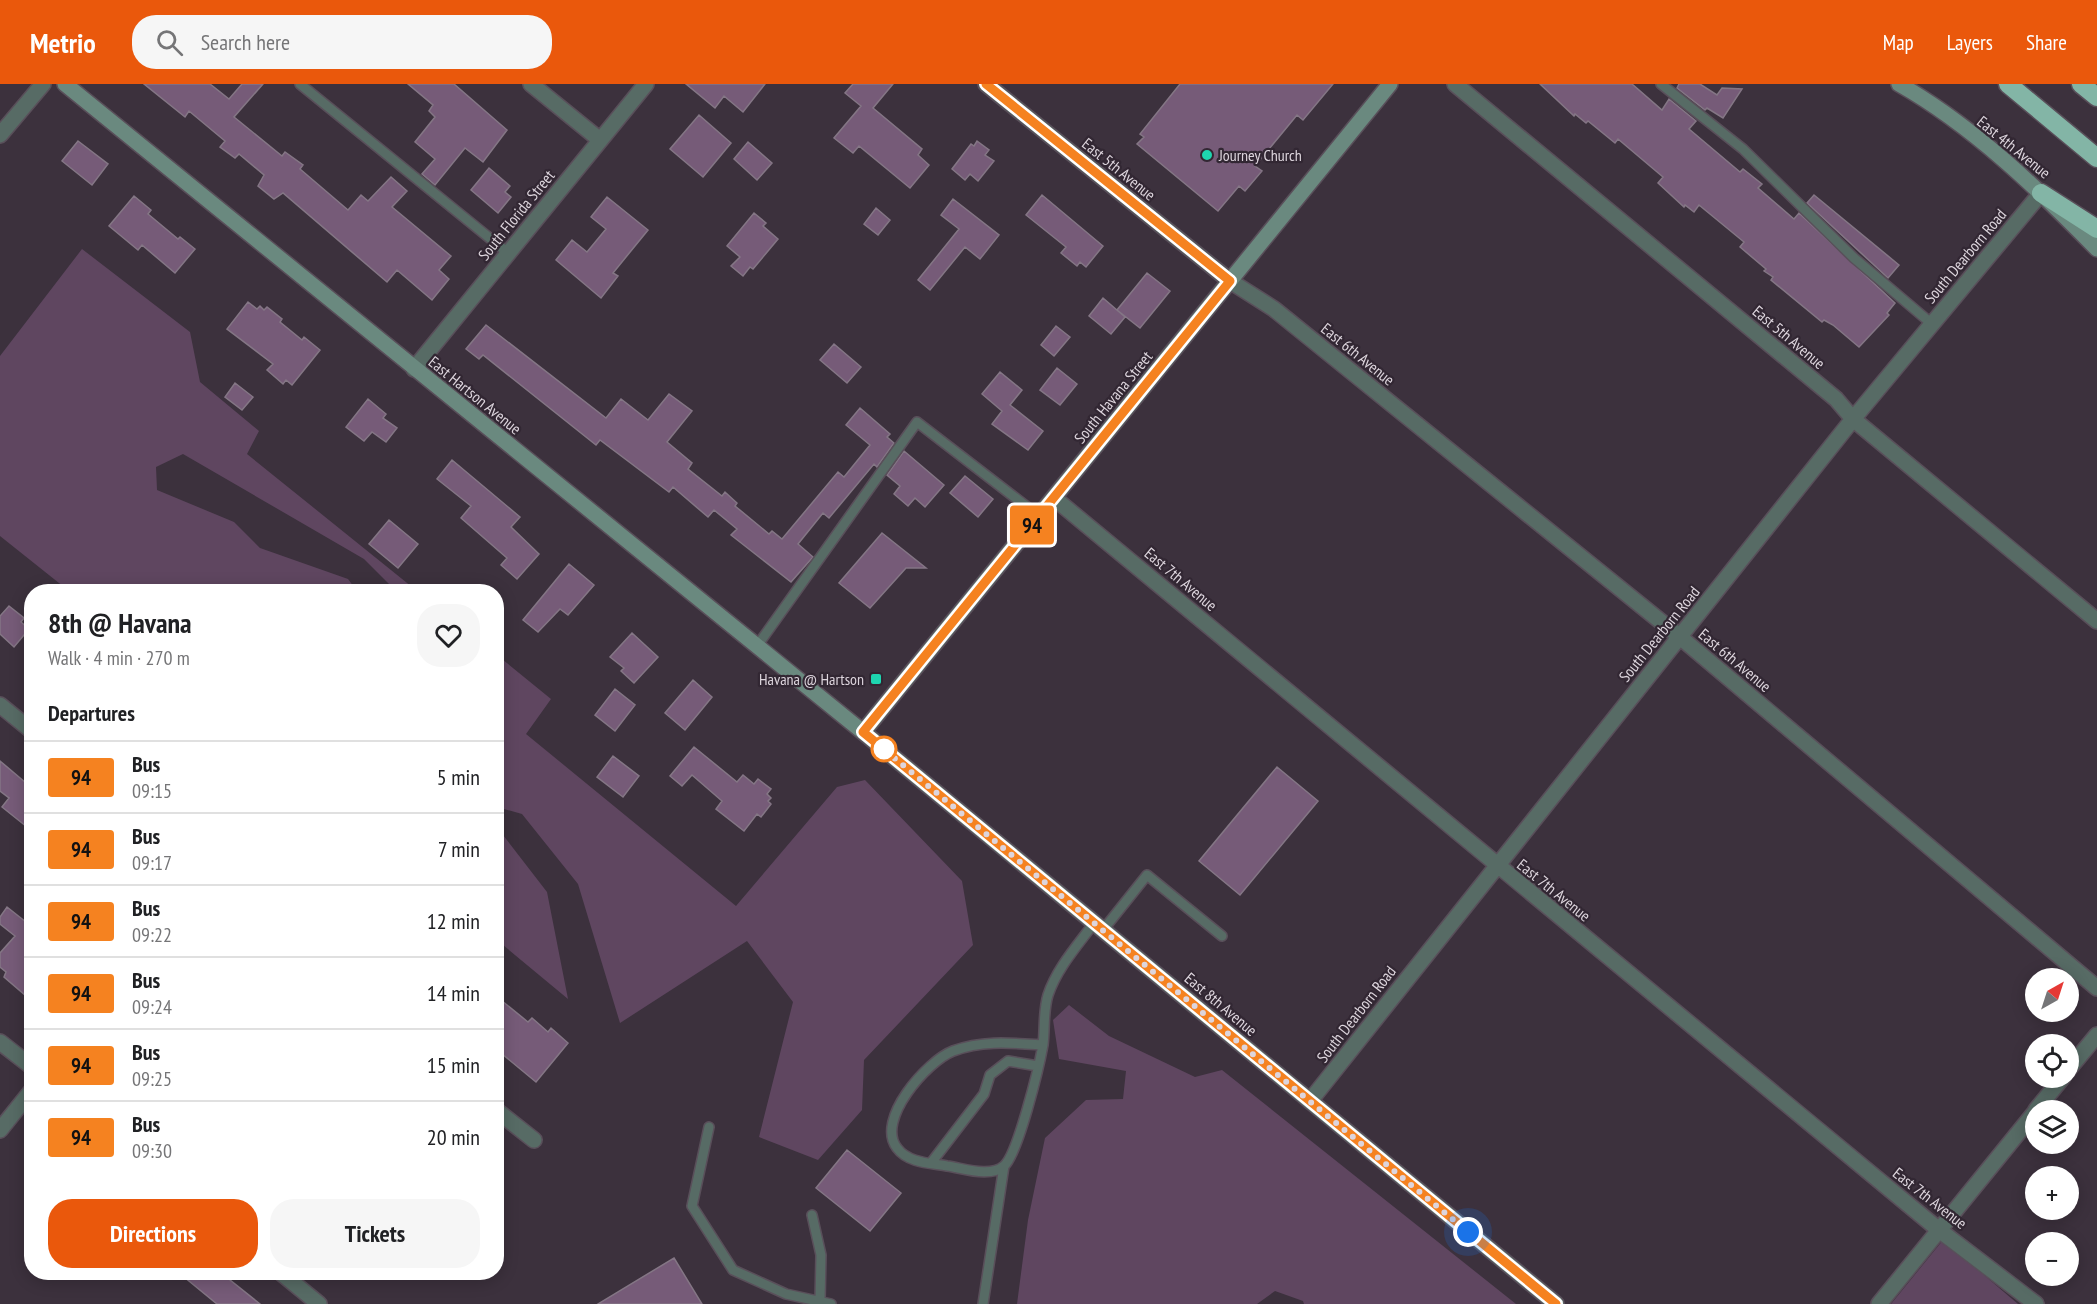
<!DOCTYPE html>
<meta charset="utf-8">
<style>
:root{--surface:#fff;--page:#f6f6f6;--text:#202124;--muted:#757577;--line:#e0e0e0;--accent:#ea580c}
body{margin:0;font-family:"PT Sans Narrow",sans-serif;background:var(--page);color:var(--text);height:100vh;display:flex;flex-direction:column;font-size:22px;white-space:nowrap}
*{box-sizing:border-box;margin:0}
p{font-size:20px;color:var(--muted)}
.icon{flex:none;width:33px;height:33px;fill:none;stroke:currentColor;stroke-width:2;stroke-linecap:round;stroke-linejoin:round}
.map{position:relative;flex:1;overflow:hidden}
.details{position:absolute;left:24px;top:500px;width:480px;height:696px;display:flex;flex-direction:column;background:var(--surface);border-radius:24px;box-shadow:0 3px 15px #0003}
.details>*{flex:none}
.badge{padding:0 12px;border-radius:4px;font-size:21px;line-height:39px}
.needle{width:39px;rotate:39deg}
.buttons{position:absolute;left:2025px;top:884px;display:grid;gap:12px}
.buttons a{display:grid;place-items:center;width:54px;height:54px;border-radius:50%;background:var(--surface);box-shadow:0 3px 15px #0003;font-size:30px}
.you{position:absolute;width:30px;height:30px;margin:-15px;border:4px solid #fff;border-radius:50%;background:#1a73e8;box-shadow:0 0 0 9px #1a73e833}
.map>.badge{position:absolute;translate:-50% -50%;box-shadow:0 0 0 3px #fff}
h2{padding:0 24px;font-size:22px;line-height:54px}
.round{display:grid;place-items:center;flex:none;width:63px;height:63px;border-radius:24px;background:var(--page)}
.overview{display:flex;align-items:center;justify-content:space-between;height:102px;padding:0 24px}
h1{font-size:28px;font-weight:800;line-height:45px}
.primary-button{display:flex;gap:12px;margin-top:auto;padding:12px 24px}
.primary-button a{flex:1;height:69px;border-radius:24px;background:var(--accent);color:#fff;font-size:24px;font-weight:800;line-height:69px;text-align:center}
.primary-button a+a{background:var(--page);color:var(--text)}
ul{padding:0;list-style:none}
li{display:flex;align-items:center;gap:18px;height:72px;padding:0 24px;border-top:2px solid var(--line)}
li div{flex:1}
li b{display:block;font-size:22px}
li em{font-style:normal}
li .badge{min-width:66px;font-weight:700;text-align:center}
header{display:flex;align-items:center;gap:36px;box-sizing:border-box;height:84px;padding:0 30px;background:var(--accent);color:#fff}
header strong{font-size:28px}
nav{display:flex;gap:33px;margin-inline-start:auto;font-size:21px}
.search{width:420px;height:54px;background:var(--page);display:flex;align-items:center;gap:15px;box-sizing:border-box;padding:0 21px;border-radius:24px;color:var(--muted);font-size:22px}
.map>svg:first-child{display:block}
</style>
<header>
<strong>Metrio</strong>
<div class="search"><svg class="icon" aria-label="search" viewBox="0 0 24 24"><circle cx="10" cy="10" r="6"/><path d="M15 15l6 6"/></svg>Search here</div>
<nav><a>Map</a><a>Layers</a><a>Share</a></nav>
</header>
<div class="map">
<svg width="2097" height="1220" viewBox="0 0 2097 1220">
<rect width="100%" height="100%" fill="#3c313d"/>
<path fill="#5f4660" d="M 82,165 L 190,248 L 200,298 L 259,347 L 247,370 L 417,507 L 396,507 L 364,475 L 183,370 L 156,383 L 157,406 L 234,438 L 260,464 L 348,495 L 357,507 L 69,507 L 0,452 L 0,272 Z
M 497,571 L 551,615 L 526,650 L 736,822 L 837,703 L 865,696 L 962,797 L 973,861 L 864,976 L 862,1026 L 818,1076 L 759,1053 L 793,918 L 747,857 L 620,939 L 578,800 L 522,730 L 497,723 Z
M 497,751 L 503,751 L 547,808 L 568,915 L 497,856 Z
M 1069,921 L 1109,952 L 1195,993 L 1222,986 L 1516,1220 L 1304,1220 L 1303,1217 L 1275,1207 L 1257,1220 L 1017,1220 L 1028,1136 L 1045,1054 L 1086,1016 L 1123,1015 L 1126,987 L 1059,975 L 1053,936 Z
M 1943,1156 L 2018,1220 L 1891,1220 Z"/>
<path fill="#765b78" stroke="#847685" stroke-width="1.5" d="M 144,0 L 210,0 L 229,15 L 242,0 L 263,0 L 234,33 L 282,72 L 285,68 L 303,81 L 300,85 L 348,126 L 361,111 L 368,117 L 391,93 L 407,107 L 392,123 L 451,172 L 439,186 L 449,195 L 432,216 L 397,186 L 387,198 L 283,109 L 274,115 L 258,102 L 264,91 L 239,70 L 235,74 L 220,63 L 225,57 L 189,27 L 185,33 Z
M 408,0 L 454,0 L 507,46 L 483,78 L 465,64 L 435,101 L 422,90 L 435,75 L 415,58 L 435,33 L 429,27 L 433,21 Z
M 686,0 L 765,0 L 743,28 L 724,12 L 715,24 Z
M 853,0 L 893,0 L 873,24 L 922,65 L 918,71 L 929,81 L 910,104 L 859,62 L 853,69 L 834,54 L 861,22 L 845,9 Z
M 1180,0 L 1333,0 L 1303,36 L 1297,31 L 1255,82 L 1262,87 L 1245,107 L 1239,102 L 1218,127 L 1137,60 L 1144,53 L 1140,50 Z
M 1540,0 L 1632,0 L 1662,26 L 1669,15 L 1696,37 L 1689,45 L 1740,88 L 1743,85 L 1762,100 L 1758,104 L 1794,135 L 1799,129 L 1895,219 L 1887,229 L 1889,231 L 1859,263 L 1833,241 L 1824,236 L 1822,238 L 1771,196 L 1773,193 L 1764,187 L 1766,185 L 1740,163 L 1744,158 L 1699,121 L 1694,128 L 1685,121 L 1684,123 L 1658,99 L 1663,93 L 1618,55 L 1615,59 L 1588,37 L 1586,39 L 1575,30 L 1574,32 Z
M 1679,0 L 1700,0 L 1717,11 L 1722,4 L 1742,5 L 1723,34 L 1707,24 L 1705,26 L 1677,4 Z
M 699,31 L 731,59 L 703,93 L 670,65 Z
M 78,57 L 108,80 L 92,101 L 62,77 Z
M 977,57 L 989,66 L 985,71 L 994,77 L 978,97 L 970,90 L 965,96 L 952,85 L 971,60 L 974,62 Z
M 748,58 L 772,79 L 757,96 L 734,75 Z
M 489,84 L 510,102 L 505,108 L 511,113 L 498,129 L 471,106 Z
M 1042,111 L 1103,162 L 1086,183 L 1080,178 L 1077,182 L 1061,169 L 1066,163 L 1026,131 Z
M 1814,111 L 1899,181 L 1888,194 L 1807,119 Z
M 134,112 L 151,126 L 148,130 L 178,155 L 180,153 L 195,165 L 175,189 L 142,161 L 138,166 L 109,142 Z
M 607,113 L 648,146 L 613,189 L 618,192 L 601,214 L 556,176 L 572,156 L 587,168 L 606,145 L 591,133 Z
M 953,115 L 999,151 L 980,175 L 965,163 L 930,206 L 918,196 L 959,145 L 941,131 Z
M 876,124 L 890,136 L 878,151 L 864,140 Z
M 754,129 L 766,139 L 763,142 L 778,155 L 753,185 L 750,183 L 743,192 L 731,182 L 740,173 L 727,162 Z
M 1147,189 L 1170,207 L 1140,244 L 1117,226 Z
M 1103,214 L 1125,233 L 1111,250 L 1089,232 Z
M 248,218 L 257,225 L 260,222 L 264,226 L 267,223 L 282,235 L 280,238 L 302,256 L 304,253 L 320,266 L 292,301 L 286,296 L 283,300 L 267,286 L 273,280 L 227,245 Z
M 486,241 L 606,334 L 621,315 L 648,336 L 669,310 L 692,327 L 667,358 L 692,379 L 688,385 L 722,412 L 725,408 L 737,419 L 735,422 L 769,450 L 772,447 L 782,455 L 838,388 L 844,393 L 870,361 L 846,341 L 860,324 L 890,350 L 887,353 L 894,359 L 877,383 L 874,380 L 829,434 L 823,429 L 798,460 L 813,473 L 791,498 L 731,451 L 737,445 L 714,426 L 708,433 L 673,403 L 669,408 L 600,356 L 596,361 L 483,271 L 479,275 L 466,265 Z
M 1056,242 L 1070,253 L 1054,272 L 1041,261 Z
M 834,260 L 861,283 L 847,299 L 820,276 Z
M 1057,284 L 1077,300 L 1060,321 L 1040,306 Z
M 1000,288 L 1022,306 L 1010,321 L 1043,347 L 1028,366 L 992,340 L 1002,327 L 982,310 Z
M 235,299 L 253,313 L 242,326 L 225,313 Z
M 368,315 L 386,330 L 383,334 L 397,344 L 386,358 L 372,348 L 364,357 L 346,343 Z
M 904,367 L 944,401 L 925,423 L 915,414 L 908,422 L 894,410 L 900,402 L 887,391 Z
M 452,376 L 520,433 L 511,443 L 539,470 L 517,495 L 501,481 L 507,474 L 461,434 L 471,422 L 437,395 Z
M 965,392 L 993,415 L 978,433 L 950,409 Z
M 389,436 L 418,460 L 398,484 L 369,460 Z
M 882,449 L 926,484 L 906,484 L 870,524 L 839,499 Z
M 569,480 L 594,501 L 568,531 L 560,525 L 538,548 L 523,536 Z
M 9,522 L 24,534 L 21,538 L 29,545 L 14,563 L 0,550 L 0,532 Z
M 632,549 L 658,573 L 634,599 L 621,587 L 624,584 L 610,573 Z
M 693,596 L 712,613 L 685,646 L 665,629 Z
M 615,605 L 635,621 L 615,647 L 595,631 Z
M 694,663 L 737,698 L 743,691 L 754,700 L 758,695 L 771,705 L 767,710 L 771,714 L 768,717 L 771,720 L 761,733 L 757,730 L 744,747 L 716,725 L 722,717 L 692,691 L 682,702 L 670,692 Z
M 613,672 L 639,692 L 623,713 L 597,693 Z
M 0,677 L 32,704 L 32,747 L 2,723 L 9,714 L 0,707 Z
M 1277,683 L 1318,717 L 1240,811 L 1199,777 Z
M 7,823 L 26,838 L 32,831 L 32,917 L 4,893 L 6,888 L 0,883 L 0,869 L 15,852 L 0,840 L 0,833 Z
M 496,912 L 528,938 L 532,934 L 548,948 L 551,944 L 568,959 L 536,998 L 496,965 Z
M 847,1066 L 901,1109 L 870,1147 L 816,1104 Z
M 674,1174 L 702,1220 L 598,1220 Z
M 178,1188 L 220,1188 L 260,1220 L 217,1220 Z"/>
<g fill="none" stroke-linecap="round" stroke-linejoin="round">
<g stroke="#594f5a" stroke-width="12">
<path id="lane" d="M 300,0 L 508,169
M 1661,0 L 1743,65 L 1854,174 L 1932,240
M 757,562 L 917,338 L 1039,432
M 1103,846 L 1147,791 L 1222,852
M 1043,961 C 1011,959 983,956 953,967 C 927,977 875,1036 897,1064 C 908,1079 930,1079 947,1082 C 963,1084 990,1094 1004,1082 C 1018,1070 1039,983 1043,961 C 1045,945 1043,927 1048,911 C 1057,884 1077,862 1094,839
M 709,1043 L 692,1122 L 733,1186 L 786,1210 L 831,1220
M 931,1079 L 984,1010 L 990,991 L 1008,977 L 1038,982
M 812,1131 L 821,1171 L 820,1217
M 983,1220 L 1004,1082"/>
</g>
<g stroke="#594f5a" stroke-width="18">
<path id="street" d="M 531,0 L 600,56
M 986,0 L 1230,197 L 1274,225 L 1680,553 L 2097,904
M 1455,0 L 1836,315 L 1853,335 L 2097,537
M 0,51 L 43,0
M 414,285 L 646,0
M 1054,414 L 1939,1146 L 2036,1220
M 0,621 L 32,647
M 0,958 L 32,983
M 2068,986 L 2097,951
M 1310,1017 L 1853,335 L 2041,109
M 496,1026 L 534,1056
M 2036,1026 L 2063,993
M 0,1046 L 32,1006
M 280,1188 L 319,1220
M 1879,1220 L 2036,1027"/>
</g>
<g stroke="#594f5a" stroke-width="18">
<path id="secondary" d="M 65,0 L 863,648 L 1556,1220
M 1899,0 C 1973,42 2038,105 2097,165
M 863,648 L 1390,0"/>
</g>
<g stroke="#594f5a" stroke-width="21">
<path id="highway" d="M 2008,0 L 2097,74
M 2081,0 L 2097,13
M 2041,109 L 2097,145"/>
</g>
<use href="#lane" stroke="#576b65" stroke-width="9"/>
<use href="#street" stroke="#576b65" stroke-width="15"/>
<use href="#secondary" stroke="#6a897f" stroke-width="15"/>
<use href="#highway" stroke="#83b5a6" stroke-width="18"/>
</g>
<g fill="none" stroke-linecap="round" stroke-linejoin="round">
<g stroke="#fff" stroke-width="14">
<path id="line" d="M 986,0 L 1230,197 L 863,648 L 1556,1220"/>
</g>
<use href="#line" stroke="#f58220" stroke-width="9"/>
<path stroke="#ddd5dd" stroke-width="6" stroke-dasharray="0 10.8" d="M 884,665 L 881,663 L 1468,1148"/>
</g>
<g fill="#1ed5b0" stroke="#322733" stroke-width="2">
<circle cx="1207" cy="71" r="6"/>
<rect x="870" y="589" width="12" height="12" rx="3"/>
</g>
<circle fill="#fff" stroke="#f58220" stroke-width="3" cx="884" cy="665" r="12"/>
<g text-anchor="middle" stroke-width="4.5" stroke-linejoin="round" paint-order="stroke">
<g font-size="16" fill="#ddd5dd" stroke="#322733">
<text transform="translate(2014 63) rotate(39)" y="6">East 4th Avenue</text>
<text transform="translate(1119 85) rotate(39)" y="6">East 5th Avenue</text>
<text transform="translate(516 131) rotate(-51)" y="6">South Florida Street</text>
<text transform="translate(1965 172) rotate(-50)" y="6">South Dearborn Road</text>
<text transform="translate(1789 253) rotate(40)" y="6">East 5th Avenue</text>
<text transform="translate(1358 270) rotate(39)" y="6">East 6th Avenue</text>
<text transform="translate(475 311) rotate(39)" y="6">East Hartson Avenue</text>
<text transform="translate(1113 313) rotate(-51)" y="6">South Havana Street</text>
<text transform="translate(1181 495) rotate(40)" y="6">East 7th Avenue</text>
<text transform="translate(1659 550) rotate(-51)" y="6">South Dearborn Road</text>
<text transform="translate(1735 576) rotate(40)" y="6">East 6th Avenue</text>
<text transform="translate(1554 806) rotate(39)" y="6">East 7th Avenue</text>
<text transform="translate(1221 920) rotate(40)" y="6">East 8th Avenue</text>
<text transform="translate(1356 930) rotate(-52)" y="6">South Dearborn Road</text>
<text transform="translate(1930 1114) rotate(38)" y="6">East 7th Avenue</text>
</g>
<g font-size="16" fill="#ddd5dd" stroke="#322733" text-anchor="start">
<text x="1219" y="77">Journey Church</text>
<text x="864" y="601" text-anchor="end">Havana @ Hartson</text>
</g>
</g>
</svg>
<div class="buttons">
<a><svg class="needle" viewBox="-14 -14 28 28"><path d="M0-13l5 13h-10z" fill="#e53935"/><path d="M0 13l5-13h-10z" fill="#757577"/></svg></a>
<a><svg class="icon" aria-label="locate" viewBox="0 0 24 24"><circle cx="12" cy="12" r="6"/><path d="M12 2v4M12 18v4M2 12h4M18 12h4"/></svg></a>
<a><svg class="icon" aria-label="layers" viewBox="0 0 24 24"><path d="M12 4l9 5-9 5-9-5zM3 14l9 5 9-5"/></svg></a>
<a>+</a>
<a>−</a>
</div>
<div class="you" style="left:1468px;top:1148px"></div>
<b class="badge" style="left:1032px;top:441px;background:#f58220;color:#111">94</b>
<section class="details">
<div class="overview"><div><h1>8th @ Havana</h1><p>Walk · 4 min · 270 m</p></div><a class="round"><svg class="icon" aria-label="heart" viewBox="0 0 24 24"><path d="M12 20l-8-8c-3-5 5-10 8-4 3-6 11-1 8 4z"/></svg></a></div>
<h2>Departures</h2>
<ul>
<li><span class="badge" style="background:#f58220;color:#111">94</span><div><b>Bus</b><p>09:15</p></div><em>5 min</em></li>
<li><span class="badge" style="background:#f58220;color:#111">94</span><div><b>Bus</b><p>09:17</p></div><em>7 min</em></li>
<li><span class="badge" style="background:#f58220;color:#111">94</span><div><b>Bus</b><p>09:22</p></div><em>12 min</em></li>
<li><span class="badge" style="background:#f58220;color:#111">94</span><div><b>Bus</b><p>09:24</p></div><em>14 min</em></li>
<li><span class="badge" style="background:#f58220;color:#111">94</span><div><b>Bus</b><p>09:25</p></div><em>15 min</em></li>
<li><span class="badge" style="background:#f58220;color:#111">94</span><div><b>Bus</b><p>09:30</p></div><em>20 min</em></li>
</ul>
<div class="primary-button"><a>Directions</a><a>Tickets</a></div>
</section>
</div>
